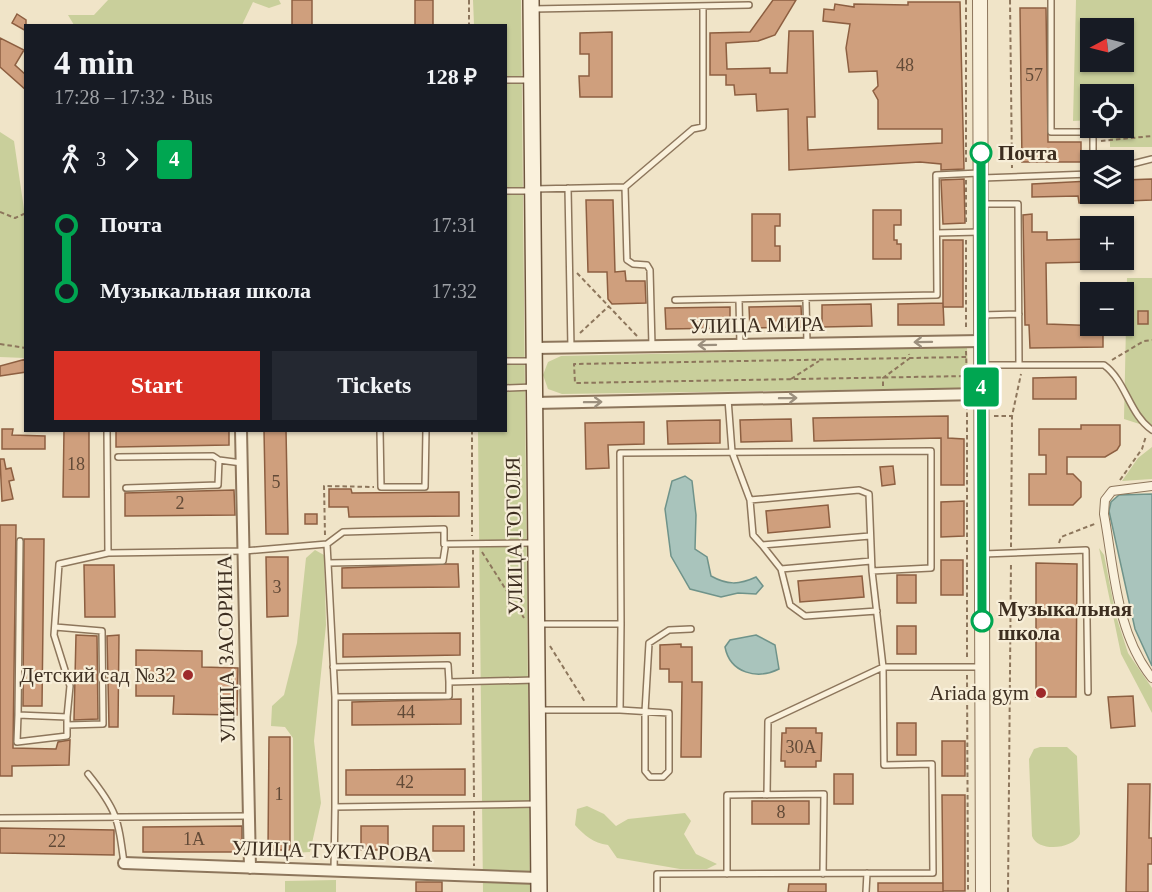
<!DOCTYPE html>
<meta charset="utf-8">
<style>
:root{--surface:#171b24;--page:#242831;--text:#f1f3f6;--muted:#9ea1a6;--accent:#d93025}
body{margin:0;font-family:Georgia,serif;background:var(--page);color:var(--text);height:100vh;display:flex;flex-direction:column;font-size:22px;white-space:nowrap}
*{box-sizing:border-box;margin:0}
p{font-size:20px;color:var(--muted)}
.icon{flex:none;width:33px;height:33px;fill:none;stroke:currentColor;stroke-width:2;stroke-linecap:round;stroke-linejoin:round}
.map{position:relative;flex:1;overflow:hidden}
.panel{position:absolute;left:24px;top:24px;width:483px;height:408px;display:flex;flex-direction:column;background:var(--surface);border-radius:0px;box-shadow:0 2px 4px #0004}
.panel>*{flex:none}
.badge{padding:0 12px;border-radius:4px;font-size:21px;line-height:39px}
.needle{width:39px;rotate:263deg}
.controls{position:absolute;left:1080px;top:18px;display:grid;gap:12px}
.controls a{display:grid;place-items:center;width:54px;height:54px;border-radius:0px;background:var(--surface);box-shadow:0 2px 4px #0004;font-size:30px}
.map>.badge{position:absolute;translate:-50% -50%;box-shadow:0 0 0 3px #fff}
.legs{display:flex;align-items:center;gap:9px;height:66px;padding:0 30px;font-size:20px}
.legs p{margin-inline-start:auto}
.summary{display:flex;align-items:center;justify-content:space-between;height:102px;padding:0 30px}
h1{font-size:33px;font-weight:700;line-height:45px}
.cta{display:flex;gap:12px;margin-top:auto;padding:12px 30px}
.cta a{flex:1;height:69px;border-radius:0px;background:var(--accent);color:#fff;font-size:24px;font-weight:700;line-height:69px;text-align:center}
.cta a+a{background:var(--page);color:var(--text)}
ul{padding:0 30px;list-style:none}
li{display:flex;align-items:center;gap:21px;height:66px;font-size:22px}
li i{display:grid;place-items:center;width:9px;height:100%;margin:0 8px;background:currentColor}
li i::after{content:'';width:15px;height:15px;margin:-8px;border:4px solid;border-radius:50%;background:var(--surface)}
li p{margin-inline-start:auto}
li:first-child i{background:linear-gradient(#0000 50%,currentColor 0)}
li:last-child i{background:linear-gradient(currentColor 50%,#0000 0)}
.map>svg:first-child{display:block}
</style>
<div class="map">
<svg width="1152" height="892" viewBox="0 0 1152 892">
<rect width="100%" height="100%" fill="#f0e4c8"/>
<path fill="#c9cf9b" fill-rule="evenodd" d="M 108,0 L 279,0 L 281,4 L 269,8 L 253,2 L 242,25 L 74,25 L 68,15 L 94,15 Z
M 473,0 L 521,0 L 530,892 L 483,892 L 478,431 L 506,430 L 506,26 L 474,25 Z
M 1076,0 L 1152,0 L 1152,147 L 1110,147 L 1110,128 L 1124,128 L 1124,94 L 1090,94 L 1090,120 L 1073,121 ZM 1124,28 L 1124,62 L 1090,62 L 1090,28 Z
M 0,132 L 14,141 L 25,216 L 25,358 L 0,357 Z
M 1127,278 L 1152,278 L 1152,428 L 1124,419 Z
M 967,347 L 968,388 L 562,394 L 548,389 L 543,375 L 548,362 L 561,356 Z
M 1152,447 L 1152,479 L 1122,481 L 1138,458 Z
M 1099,548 L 1104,555 L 1116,616 L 1128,653 L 1152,688 L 1152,713 L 1121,654 Z
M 315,550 L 324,555 L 326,625 L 314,741 L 321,803 L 310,852 L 294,853 L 293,738 L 285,727 L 271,726 L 272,706 L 284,695 L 297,643 L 306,558 Z
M 1040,747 L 1067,747 L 1077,756 L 1080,834 C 1074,849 1038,853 1032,836 L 1029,759 L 1034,749 Z
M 587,806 L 604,814 L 616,826 L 628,819 L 685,813 L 691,821 L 684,834 L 696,854 L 717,864 L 707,869 L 680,869 L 617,858 L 608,845 C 593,843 584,835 575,825 L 577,809 Z
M 336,880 L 336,892 L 285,892 L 285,881 Z"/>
<path fill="#a9c4bc" stroke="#6f938a" stroke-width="1.5" d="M 685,476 L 692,481 L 696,515 L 695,549 L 707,557 L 711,576 C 727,585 739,585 756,577 L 763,586 L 756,594 L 738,593 L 721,597 L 690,589 L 671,556 L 665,509 L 672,481 Z
M 1152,494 L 1152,666 L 1135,629 L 1109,511 L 1111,502 L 1119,495 Z
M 756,635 L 775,645 L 779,669 C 757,680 730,673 725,647 L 730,640 Z"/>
<path fill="#cf9f7d" stroke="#8d5f41" stroke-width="1.5" d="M 292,0 L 312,0 L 312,26 L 292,26 Z
M 415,0 L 433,0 L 433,26 L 415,26 Z
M 773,0 L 796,0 L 775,35 L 758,41 L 726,43 L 727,69 L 770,68 L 770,73 L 787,73 L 789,31 L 813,31 L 815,117 L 807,117 L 808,150 L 942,143 L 942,129 L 878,129 L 878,100 L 873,91 L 878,86 L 877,71 L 849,72 L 846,48 L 850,24 L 823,21 L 824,9 L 834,10 L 835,4 L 854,7 L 854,4 L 908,5 L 908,2 L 960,2 L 964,169 L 941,170 L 941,164 L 920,162 L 789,170 L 788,109 L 757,111 L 756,94 L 735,95 L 734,85 L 726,85 L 726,75 L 710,75 L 710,33 L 750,32 Z
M 1020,8 L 1046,8 L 1048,142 L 1081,142 L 1081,162 L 1022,162 Z
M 17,14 L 26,20 L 26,31 L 12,23 Z
M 612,32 L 612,97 L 580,97 L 579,76 L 589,76 L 589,54 L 580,54 L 580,33 Z
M 0,38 L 24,50 L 15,65 L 26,75 L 26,90 L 0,67 Z
M 964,179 L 965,223 L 943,224 L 941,180 Z
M 1152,179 L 1152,200 L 1079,203 L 1078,196 L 1032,197 L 1032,184 L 1090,181 L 1090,194 L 1124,194 L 1124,180 Z
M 586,200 L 613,200 L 615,272 L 625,271 L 626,281 L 645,281 L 646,303 L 612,304 L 608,299 L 607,272 L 588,272 Z
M 873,210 L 901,210 L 901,225 L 894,225 L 894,240 L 897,240 L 897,244 L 901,244 L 901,259 L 873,259 Z
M 752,214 L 780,214 L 780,226 L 775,226 L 775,246 L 780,246 L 780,261 L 752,261 Z
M 1032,214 L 1032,232 L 1047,232 L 1047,240 L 1090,239 L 1090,262 L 1046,263 L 1047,324 L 1103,326 L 1103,347 L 1030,348 L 1029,325 L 1025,325 L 1023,215 Z
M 943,240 L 963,240 L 963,307 L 943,307 Z
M 943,303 L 944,325 L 898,325 L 898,304 Z
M 871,304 L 872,326 L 822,327 L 822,305 Z
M 801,306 L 802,327 L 750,328 L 749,307 Z
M 730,307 L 730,328 L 666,329 L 665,308 Z
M 1138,311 L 1148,311 L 1148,324 L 1138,324 Z
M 26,359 L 26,372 L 0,376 L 0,366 Z
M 1076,377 L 1076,399 L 1033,399 L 1033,378 Z
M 948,416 L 948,438 L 964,439 L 964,485 L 941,485 L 941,438 L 814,441 L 813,418 Z
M 791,419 L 792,441 L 741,442 L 740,420 Z
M 720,420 L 720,443 L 668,444 L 667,421 Z
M 644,422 L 644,444 L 608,445 L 609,468 L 586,469 L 585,423 Z
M 1081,425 L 1120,425 L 1120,445 L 1117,450 L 1105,457 L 1067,457 L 1067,474 L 1073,474 L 1081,482 L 1081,497 L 1073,505 L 1029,505 L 1029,474 L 1046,474 L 1046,455 L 1039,455 L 1039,429 L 1081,429 Z
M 2,429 L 13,429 L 12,435 L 45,436 L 45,449 L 2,449 Z
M 64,430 L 89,430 L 89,497 L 63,497 Z
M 116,430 L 229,430 L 229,445 L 116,447 Z
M 264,430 L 286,430 L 288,534 L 266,534 Z
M 0,459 L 4,459 L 6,469 L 11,468 L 14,480 L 9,481 L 13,499 L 2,501 Z
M 893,466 L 895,484 L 882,486 L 880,467 Z
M 329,489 L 351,489 L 352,493 L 459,492 L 459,516 L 349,517 L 348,507 L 329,507 Z
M 234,490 L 235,515 L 125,516 L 125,493 Z
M 964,501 L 964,536 L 941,537 L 941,502 Z
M 828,505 L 830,527 L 768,533 L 766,511 Z
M 305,514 L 317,514 L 317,524 L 305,524 Z
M 0,525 L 16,525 L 13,748 L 56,749 L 58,742 L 70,740 L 69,765 L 12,766 L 12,776 L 0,776 Z
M 24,539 L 44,539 L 42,706 L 23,706 Z
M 266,557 L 288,557 L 288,616 L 267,617 Z
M 941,560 L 963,560 L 963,595 L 941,595 Z
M 1036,563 L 1077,564 L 1076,697 L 1036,697 Z
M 446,564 L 458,564 L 459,587 L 342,588 L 342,568 Z
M 84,565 L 114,565 L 115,617 L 85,617 Z
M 897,575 L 916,575 L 916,603 L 897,603 Z
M 862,576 L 864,597 L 800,602 L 798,581 Z
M 897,626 L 916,626 L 916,654 L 897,654 Z
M 460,633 L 460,655 L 343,657 L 343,634 Z
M 76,635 L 97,636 L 98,719 L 74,720 Z
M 119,635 L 118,727 L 109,727 L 107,636 Z
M 681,644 L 681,647 L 692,647 L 692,682 L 702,682 L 701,757 L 681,757 L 682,682 L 669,682 L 669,669 L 660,669 L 660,645 Z
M 136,650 L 202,651 L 202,667 L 238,668 L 237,715 L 173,714 L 174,696 L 136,696 Z
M 1133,696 L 1135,726 L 1111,728 L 1108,697 Z
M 461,699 L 461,724 L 352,725 L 352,702 Z
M 897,723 L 916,723 L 916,755 L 897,755 Z
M 786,728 L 816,728 L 816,733 L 822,733 L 821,761 L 816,761 L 816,767 L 785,767 L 785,761 L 781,761 L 782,733 L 786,733 Z
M 269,737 L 290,737 L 290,850 L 268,850 Z
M 942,741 L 965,741 L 965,776 L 942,776 Z
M 465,769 L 465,795 L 346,795 L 346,770 Z
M 834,774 L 853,774 L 853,804 L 834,804 Z
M 1128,784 L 1150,784 L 1149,838 L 1152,838 L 1152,864 L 1148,864 L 1148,892 L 1126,892 Z
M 942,795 L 965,795 L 965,891 L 943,891 Z
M 752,801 L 809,801 L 809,824 L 752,824 Z
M 242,826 L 242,852 L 143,852 L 143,827 Z
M 361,826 L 388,826 L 388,850 L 361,850 Z
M 433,826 L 464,826 L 464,851 L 433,851 Z
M 0,828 L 114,830 L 114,855 L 0,853 Z
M 416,882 L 442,882 L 442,892 L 416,892 Z
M 878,883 L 943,883 L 943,892 L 878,892 Z
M 789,884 L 826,884 L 826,892 L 788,892 Z"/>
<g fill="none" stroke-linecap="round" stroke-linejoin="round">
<g stroke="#8d765c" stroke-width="8">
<path id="service" d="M 1051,0 L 1051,132 L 1093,132 L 1093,160
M 532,9 L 749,5
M 506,80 L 530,80
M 1124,166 L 1152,159
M 982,178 L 1090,174
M 625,187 L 693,129 L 703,127 L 703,6
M 568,188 L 571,348
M 534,189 L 625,187 L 627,260 L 633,264 L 647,265 L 650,270 L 652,346
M 506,191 L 531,191
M 982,204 L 1018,204 L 1019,365
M 937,233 L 980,232
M 675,300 L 937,295 L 936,175 L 979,173
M 739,300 L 740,345
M 806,300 L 807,343
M 982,315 L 1019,314
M 506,361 L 532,361
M 983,365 L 1104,365 C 1126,381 1129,414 1152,430
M 506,388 L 534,387
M 728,399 L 732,452 L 750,500 L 859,490 L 869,494 L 872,571
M 107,430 L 108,553 L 244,551 L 327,544 L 343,532 L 444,529 L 444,544 L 535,543
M 380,430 L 381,487 L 425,487 L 426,430
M 118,457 L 213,456 L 219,460 L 242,463
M 126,488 L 218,485 L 219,460
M 750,500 L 753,535 L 762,545
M 870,536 L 762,545 L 781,569 L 871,561
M 20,541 L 18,715 L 67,717 L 70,686 L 54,635 L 59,564 L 108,553
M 327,544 L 335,697 L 335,807
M 983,554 L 1086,550 L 1088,692
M 328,563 L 443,561 L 445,548
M 781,569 L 790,605 L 805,616 L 877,611
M 538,624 L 621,624 L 620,453 L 931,451 L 931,568 L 872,571 L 883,667 L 884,765 L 932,764 L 933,873 L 657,874 L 657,892
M 55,627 L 102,631 L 103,724 L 67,725
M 333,667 L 448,665 L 449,682 L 535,680
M 335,697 L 449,696 L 449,682
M 540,710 L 620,710 L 621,624
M 620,710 L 669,713 L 669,771 L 663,777 L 650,777 L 645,771 L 645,712 L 649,643 L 669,630 L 691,629
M 18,715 L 17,742 L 67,736 L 67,717
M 88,774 C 117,810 118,818 124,863
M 767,795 L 768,721 L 883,667 L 981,667
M 0,818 L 249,816
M 334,871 L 335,807 L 536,804
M 727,874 L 727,795 L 824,794 L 823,874
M 866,892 L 867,873"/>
</g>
<g stroke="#8d765c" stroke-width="10">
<path id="pedestrian" d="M 1152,486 L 1112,491 L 1105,500 L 1104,514 C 1114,568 1116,633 1152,678"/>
</g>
<g stroke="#8d765c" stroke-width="14">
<path id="minor" d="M 534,348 L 981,341
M 534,403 L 981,394
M 241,430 L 250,868
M 124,863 L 538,878"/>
</g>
<g stroke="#8d765c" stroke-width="16">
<path id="tertiary" d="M 980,0 L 983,892"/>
</g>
<g stroke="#6f573f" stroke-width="18">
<path id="secondary" d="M 531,0 L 539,892"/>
</g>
<path stroke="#8d765c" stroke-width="2" stroke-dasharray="4.5 3" stroke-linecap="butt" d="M 469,0 L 469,26
M 966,0 L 966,165
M 1010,0 L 1012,168
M 1101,141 L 1152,136
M 966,180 L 966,225
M 0,212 L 15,218 L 26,213
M 966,240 L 966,330
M 577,273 L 637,336
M 580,333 L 609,306
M 0,344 L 26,348
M 966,351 L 967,384
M 966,357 L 574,364 L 575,383 L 967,376
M 1112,360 L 1144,341 L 1152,340
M 791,379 L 819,361
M 883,386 L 883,378 L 910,358 L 909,354
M 967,405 L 967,660
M 994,416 L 1012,416
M 472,430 L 472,536
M 1120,480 L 1142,449 L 1146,436
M 325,535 L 324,486 L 374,487
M 1059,543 L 1061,537 L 1097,523
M 1011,547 L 1012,416 L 1021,374
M 473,550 L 473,674
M 482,552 L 524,618
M 550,646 L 585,702
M 967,675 L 968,892
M 473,688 L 474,797
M 474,811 L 474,866
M 1008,892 L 1011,562"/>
<use href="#service" stroke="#faf1dc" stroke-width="5"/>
<use href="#pedestrian" stroke="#faf1dc" stroke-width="8"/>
<use href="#minor" stroke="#faf1dc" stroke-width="10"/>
<use href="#tertiary" stroke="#faf1dc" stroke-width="14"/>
<use href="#secondary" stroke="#faf1dc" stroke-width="15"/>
</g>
<defs><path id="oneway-shaft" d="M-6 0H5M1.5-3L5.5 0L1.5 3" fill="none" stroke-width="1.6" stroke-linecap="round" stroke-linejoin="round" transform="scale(1.5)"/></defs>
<g stroke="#9c907e">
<use href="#oneway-shaft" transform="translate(923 342) rotate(179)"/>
<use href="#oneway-shaft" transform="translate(707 345) rotate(179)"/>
<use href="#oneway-shaft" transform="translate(788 398) rotate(-1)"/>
<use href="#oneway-shaft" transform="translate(593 402) rotate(-1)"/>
</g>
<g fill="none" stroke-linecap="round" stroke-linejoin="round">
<g stroke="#fff" stroke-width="14">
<path id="line-1" d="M 981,153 L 982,621"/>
</g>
<use href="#line-1" stroke="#00a651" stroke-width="9"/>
</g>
<g fill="#fff" stroke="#00a651" stroke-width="3">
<circle cx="981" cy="153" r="10"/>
<circle cx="982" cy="621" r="10"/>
</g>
<g fill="#9e2a2b" stroke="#f7eed8" stroke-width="2">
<circle cx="188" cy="675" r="6"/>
<circle cx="1041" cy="693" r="6"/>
</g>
<g text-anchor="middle" stroke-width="4.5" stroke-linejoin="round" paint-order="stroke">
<g font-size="18" fill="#624a37">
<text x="905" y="71">48</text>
<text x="1034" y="81">57</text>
<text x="76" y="470">18</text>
<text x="276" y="488">5</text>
<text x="180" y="509">2</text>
<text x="277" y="593">3</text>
<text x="406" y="718">44</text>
<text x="801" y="753">30А</text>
<text x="405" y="788">42</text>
<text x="279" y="800">1</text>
<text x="781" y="818">8</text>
<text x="194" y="845">1А</text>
<text x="57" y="847">22</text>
</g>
<g font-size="21" font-weight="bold" fill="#3d2e20" stroke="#f7eed8" text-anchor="start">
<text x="998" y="160">Почта</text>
<text x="998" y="616">Музыкальная<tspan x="998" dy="24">школа</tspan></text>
</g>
<g font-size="21" fill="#3d2e20" stroke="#f7eed8">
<text transform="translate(757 325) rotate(-1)" y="7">УЛИЦА МИРА</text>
<text transform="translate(514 536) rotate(-91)" y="7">УЛИЦА ГОГОЛЯ</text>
<text transform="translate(226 649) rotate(-91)" y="7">УЛИЦА ЗАСОРИНА</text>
<text transform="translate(332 851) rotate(2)" y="7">УЛИЦА ТУКТАРОВА</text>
</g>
<g font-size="21" fill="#3d2e20" stroke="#f7eed8" text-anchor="end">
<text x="176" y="682">Детский сад №32</text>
<text x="1029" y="700">Ariada gym</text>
</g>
</g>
</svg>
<div class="controls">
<a><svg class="needle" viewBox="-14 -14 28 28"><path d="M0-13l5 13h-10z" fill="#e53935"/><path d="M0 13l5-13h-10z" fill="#9ea1a6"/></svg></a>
<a><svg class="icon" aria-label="locate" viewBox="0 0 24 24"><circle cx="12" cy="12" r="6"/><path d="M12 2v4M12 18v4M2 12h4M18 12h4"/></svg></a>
<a><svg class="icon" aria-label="layers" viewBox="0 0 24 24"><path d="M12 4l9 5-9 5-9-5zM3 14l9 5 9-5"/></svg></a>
<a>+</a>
<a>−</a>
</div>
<b class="badge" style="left:981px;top:387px;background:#00a651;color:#fff">4</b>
<section class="panel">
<div class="summary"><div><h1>4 min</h1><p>17:28 – 17:32 · Bus</p></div><b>128 ₽</b></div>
<div class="legs"><svg class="icon" aria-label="walk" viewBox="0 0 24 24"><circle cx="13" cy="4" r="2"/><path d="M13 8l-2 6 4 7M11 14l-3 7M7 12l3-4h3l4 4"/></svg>3<svg class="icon" aria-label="forward" viewBox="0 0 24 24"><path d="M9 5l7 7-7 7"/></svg><b class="badge" style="background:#00a651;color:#fff">4</b></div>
<ul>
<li><i style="color:#00a651"></i><b>Почта</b><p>17:31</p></li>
<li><i style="color:#00a651"></i><b>Музыкальная школа</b><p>17:32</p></li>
</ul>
<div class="cta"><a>Start</a><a>Tickets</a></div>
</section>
</div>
